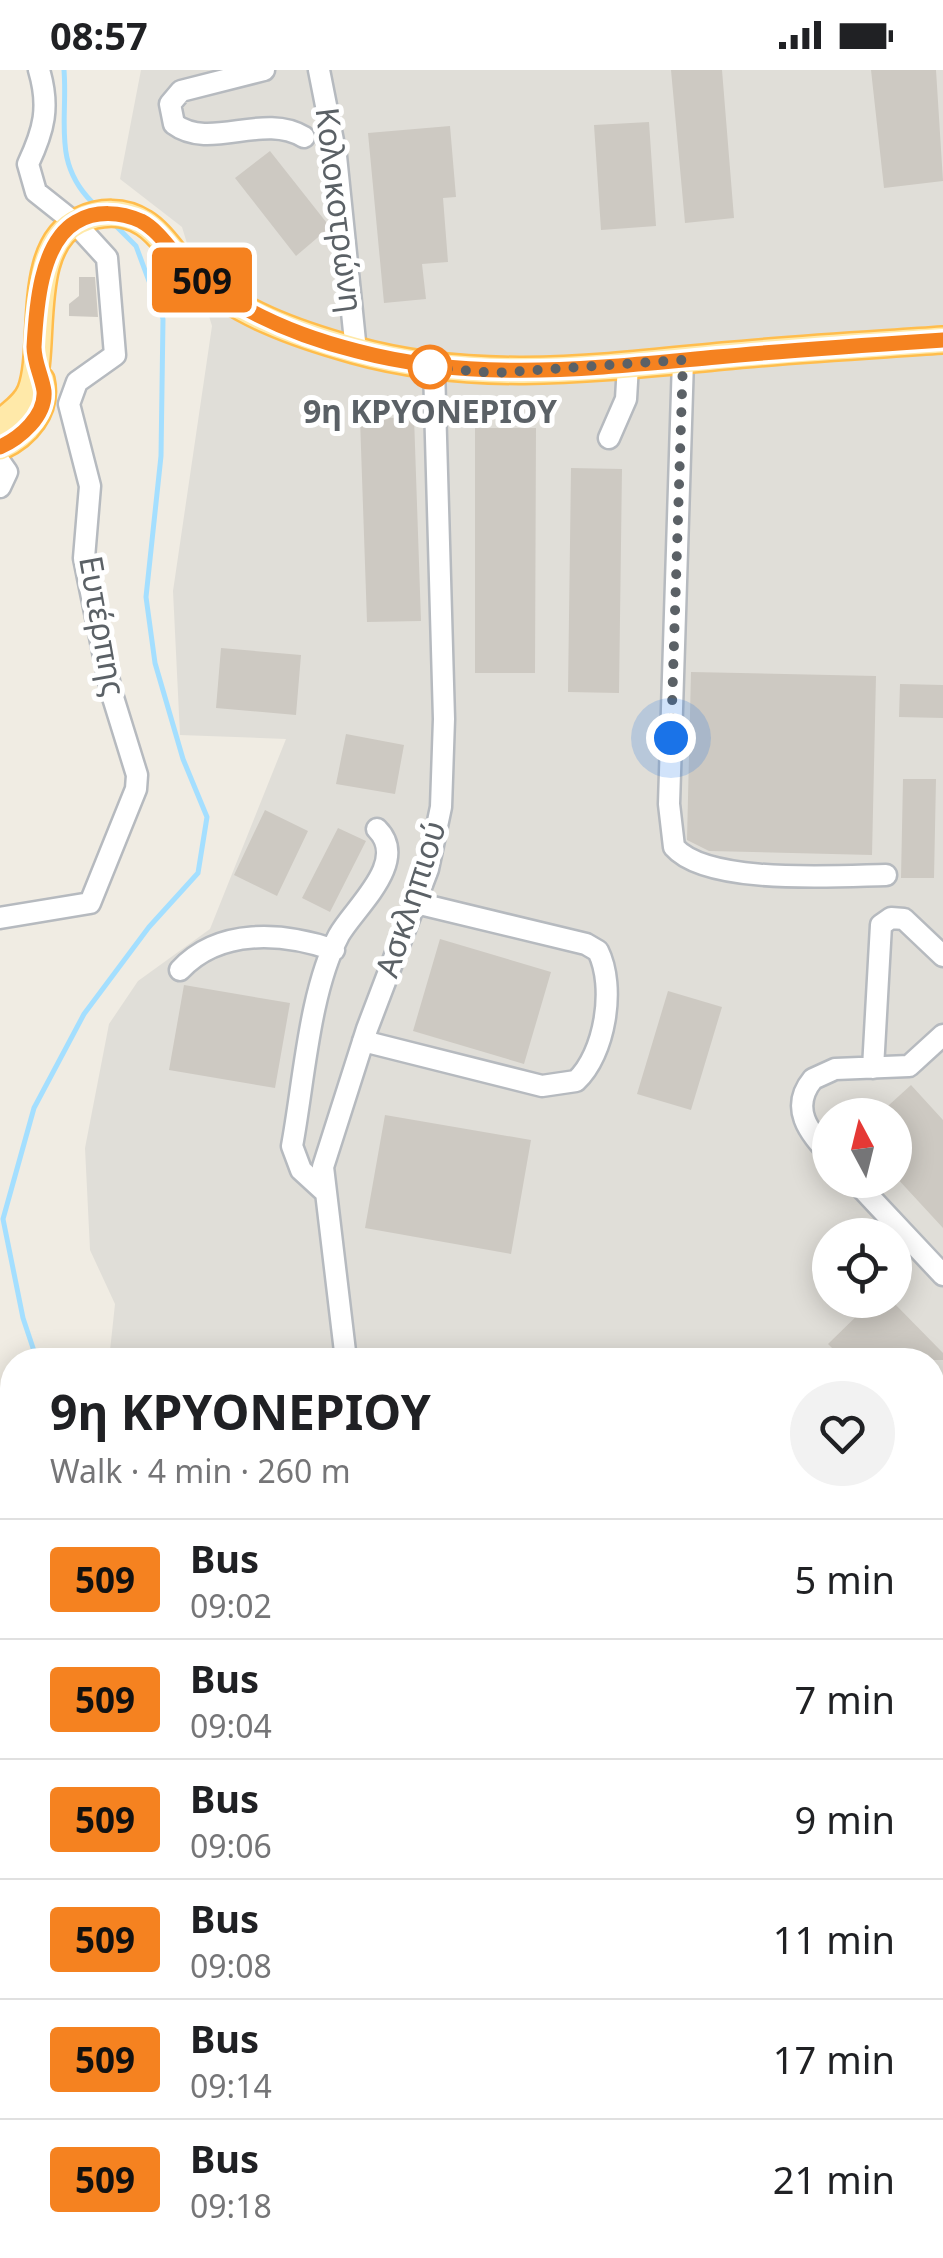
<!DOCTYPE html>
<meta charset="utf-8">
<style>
:root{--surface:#fff;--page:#f2f2f2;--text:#202124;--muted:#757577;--line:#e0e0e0}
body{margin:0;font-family:"Noto Sans",sans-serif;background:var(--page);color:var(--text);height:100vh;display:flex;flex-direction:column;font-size:38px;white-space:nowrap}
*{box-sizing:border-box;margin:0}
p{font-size:32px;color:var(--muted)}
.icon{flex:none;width:55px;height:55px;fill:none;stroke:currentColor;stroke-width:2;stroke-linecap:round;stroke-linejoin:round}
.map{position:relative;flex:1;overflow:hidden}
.drawer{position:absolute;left:0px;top:1278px;width:945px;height:912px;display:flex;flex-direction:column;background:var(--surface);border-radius:40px 40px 0 0;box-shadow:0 5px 25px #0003}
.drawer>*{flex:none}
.badge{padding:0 20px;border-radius:8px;font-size:35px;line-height:65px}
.needle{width:65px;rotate:353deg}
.buttons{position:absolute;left:812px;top:1028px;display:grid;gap:20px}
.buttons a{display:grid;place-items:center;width:100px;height:100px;border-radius:50%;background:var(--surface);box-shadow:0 5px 25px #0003;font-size:50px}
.you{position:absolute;width:50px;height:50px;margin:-25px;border:8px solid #fff;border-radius:50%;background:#1a73e8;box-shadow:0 0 0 15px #1a73e833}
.map>.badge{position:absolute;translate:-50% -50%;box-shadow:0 0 0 5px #fff}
.round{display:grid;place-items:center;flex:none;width:105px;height:105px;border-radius:52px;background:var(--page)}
.overview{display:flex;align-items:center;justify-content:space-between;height:170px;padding:0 50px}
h1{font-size:48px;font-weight:700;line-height:75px}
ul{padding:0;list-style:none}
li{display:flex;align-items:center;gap:30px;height:120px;padding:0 50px;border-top:2px solid var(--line)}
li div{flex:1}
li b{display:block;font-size:38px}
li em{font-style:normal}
li .badge{min-width:110px;font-weight:700;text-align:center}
.status{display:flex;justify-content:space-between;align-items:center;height:70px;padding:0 50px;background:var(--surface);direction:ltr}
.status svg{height:28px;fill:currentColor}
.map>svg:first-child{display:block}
</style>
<div class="status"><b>08:57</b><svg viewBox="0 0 49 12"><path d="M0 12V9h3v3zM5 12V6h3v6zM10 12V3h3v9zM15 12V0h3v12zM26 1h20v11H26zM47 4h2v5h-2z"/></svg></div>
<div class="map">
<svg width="943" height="2188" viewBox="0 0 943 2188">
<rect width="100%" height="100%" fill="#f0ece3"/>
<path fill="#e0ded8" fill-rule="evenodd" d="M 141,0 L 943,0 L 943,2188 L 0,2188 L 0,1919 L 12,1893 L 12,2178 L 932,2178 L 932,1290 L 109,1290 L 115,1234 L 90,1180 L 85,1078 L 109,954 L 138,911 L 210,859 L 286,669 L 180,665 L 173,521 L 212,256 L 182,157 L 120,109 ZM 830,1045 L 895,1045 L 895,1110 L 830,1110 ZM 830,1165 L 895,1165 L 895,1230 L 830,1230 Z"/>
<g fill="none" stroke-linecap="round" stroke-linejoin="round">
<path stroke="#a4dfff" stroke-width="5" d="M 64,0 C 68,51 52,92 92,132
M 37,1290 L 23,1248 L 3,1149 L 34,1038 L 84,944 L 149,857 L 198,803 L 207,747 L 183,689 L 155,593 L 146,527 L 161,386 L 163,249 L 136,176 L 115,155
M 0,1572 L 12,1555"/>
</g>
<path fill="#cdc9c2" d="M 671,0 L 722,0 L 734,148 L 685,153 Z
M 871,0 L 936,0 L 943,111 L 884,118 Z
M 649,52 L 656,156 L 601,160 L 594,55 Z
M 450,56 L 456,127 L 443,128 L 448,192 L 422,194 L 426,229 L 384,233 L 368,63 Z
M 270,81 L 330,157 L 296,186 L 235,108 Z
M 79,207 L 95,207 L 98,247 L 69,246 L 69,234 L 79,226 Z
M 414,347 L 421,551 L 367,552 L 360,349 Z
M 475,358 L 536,358 L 535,603 L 475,603 Z
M 571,398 L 622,399 L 619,623 L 568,622 Z
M 221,578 L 301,585 L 296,645 L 216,638 Z
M 691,602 L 876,606 L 872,785 L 709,781 L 687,770 Z
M 900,614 L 943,615 L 943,648 L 899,647 Z
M 346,664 L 404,675 L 395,724 L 336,714 Z
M 903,709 L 936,709 L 934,808 L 901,808 Z
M 265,740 L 308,761 L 277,826 L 234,805 Z
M 338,758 L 366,771 L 330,842 L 302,828 Z
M 440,869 L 551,902 L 524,994 L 413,961 Z
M 184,915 L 290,933 L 275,1018 L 169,1000 Z
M 668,921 L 722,937 L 691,1040 L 637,1024 Z
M 911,1015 L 943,1050 L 943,1158 L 895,1106 L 895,1045 L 878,1045 Z
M 385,1045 L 531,1070 L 511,1184 L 365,1158 Z
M 873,1230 L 891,1230 L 943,1283 L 943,1290 L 844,1290 L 828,1274 Z"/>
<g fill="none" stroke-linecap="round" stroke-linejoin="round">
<g stroke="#b6babf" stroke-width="25">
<path id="minor" d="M 264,0 L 181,21 L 170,34 L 174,54 C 210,81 263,42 304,67
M 319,0 L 336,86 L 356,281
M 683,290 L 669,734 L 674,777 C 707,815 836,806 886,805
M 609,368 L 626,329 L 628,295
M 0,392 L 7,402 L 0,417
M 0,848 L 90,833 L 136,719 L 137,705 L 111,621 L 84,488 L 90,416 L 69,334 L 77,312 L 115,285 L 107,188 L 75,153 L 36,122 L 28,94 C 44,60 50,37 39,0
M 180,900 C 219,858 282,862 334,880
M 363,971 L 542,1016 L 576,1011 C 605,984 616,917 598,881 L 586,874 L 416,833
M 873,998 L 881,855 L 891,848 L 904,849 L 943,886
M 830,1085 C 809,1062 789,1038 813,1009 L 835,999 L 909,996 L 943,965
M 854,1110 L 943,1205
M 325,1122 L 301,1100 L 292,1076 C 304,1012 309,922 339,865 C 354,838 410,792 377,759
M 346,1290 L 323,1097 L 367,959 L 428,799 L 441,737 L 444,649 L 434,298
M 932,1645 L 943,1656
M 932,1832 L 943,1835
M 932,1953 L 943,1955
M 0,2038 L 12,2022"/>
</g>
<g stroke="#ffbd4d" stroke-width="30">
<path id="major" d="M 0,353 C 11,344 26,334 31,320 C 47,277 25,176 79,151 C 100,141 124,140 144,153 C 162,164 175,188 191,202 C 237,243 296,264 354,280 C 476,314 599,298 723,286 C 796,279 870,275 943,270
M 0,377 C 26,365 48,340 41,310"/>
</g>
<use href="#minor" stroke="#fff" stroke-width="20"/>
<use href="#major" stroke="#ffe9a9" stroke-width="25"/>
</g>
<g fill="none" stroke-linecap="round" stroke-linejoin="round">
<g stroke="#fff" stroke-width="22">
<path id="line" d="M 0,377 C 20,368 46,346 44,321 C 42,307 34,292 34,277 C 36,240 40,173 76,152 C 96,140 121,142 141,151 C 162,162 176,190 194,204 C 242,243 297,266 357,281 C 477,313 595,298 717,287 C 792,280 868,275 943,270"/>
</g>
<use href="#line" stroke="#f58220" stroke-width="15"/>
<path stroke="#5b6166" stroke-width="10" stroke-dasharray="0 18" d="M 430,297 L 493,303 L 683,290 L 671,668"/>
</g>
<circle fill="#fff" stroke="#f58220" stroke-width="5" cx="430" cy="297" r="20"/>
<g text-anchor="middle" stroke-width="10" stroke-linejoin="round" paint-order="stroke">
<g font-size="32" fill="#5b6166" stroke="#fff">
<text transform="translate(339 140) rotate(83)" y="11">Κολοκοτρώνη</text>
<text transform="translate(102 556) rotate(80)" y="11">Ευτέρπης</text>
<text transform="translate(411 829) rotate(-72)" y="11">Ασκληπιού</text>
</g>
<g font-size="32" font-weight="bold" fill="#5b6166" stroke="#fff">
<text x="430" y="353">9η ΚΡΥΟΝΕΡΙΟΥ</text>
</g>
</g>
</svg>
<div class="buttons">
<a><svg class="needle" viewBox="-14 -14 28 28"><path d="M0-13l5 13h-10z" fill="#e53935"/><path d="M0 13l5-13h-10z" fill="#757577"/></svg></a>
<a><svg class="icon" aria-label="locate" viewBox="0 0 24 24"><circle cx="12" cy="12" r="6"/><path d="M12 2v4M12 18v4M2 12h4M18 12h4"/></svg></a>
</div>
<div class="you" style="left:671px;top:668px"></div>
<b class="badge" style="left:202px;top:210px;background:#f58220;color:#111">509</b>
<section class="drawer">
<div class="overview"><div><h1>9η ΚΡΥΟΝΕΡΙΟΥ</h1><p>Walk · 4 min · 260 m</p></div><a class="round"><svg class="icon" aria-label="heart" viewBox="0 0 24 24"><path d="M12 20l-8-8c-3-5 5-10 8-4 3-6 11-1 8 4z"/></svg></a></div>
<ul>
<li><span class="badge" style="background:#f58220;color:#111">509</span><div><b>Bus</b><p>09:02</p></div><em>5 min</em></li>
<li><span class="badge" style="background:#f58220;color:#111">509</span><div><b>Bus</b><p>09:04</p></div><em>7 min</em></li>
<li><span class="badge" style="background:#f58220;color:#111">509</span><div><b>Bus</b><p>09:06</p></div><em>9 min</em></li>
<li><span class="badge" style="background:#f58220;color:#111">509</span><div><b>Bus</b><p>09:08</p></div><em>11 min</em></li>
<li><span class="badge" style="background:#f58220;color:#111">509</span><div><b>Bus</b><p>09:14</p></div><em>17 min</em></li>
<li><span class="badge" style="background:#f58220;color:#111">509</span><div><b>Bus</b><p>09:18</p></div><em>21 min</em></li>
</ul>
</section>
</div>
